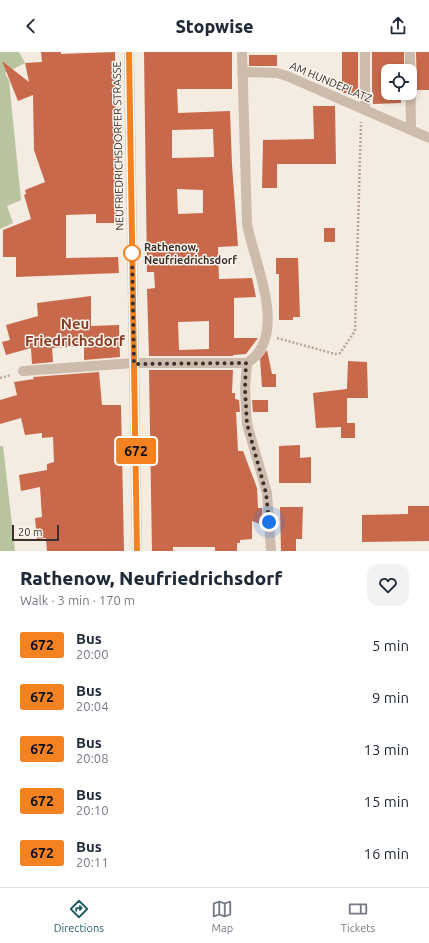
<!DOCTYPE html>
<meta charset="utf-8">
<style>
:root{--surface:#fff;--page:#f2f2f3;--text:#1f2937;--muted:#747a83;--line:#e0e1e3;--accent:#1f5a5e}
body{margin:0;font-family:Ubuntu,sans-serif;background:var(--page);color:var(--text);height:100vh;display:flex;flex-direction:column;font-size:15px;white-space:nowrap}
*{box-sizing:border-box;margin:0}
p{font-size:13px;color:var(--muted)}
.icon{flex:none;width:22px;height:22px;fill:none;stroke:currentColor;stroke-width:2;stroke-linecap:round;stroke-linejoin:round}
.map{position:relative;height:499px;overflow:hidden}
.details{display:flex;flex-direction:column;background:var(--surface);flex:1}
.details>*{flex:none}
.badge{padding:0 8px;border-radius:3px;font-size:14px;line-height:26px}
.buttons{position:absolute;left:381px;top:12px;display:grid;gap:8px}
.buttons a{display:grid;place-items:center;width:36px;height:36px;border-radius:8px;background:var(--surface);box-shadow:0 2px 6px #0003;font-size:20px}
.scale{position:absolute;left:12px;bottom:10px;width:47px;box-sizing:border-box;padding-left:4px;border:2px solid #3b302b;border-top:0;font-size:11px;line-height:14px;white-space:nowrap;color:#3b302b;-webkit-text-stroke:3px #fbf5ee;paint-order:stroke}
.you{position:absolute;width:20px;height:20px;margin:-10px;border:3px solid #fff;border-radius:50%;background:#1a73e8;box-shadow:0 0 0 6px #1a73e833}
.map>.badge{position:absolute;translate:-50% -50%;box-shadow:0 0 0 2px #fff}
.round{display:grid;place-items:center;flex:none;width:42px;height:42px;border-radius:12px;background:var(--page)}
.summary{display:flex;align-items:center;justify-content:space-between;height:68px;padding:0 20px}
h1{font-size:19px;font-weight:800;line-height:30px}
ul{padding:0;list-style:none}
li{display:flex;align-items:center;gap:12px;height:52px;padding:0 20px}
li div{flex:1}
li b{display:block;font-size:15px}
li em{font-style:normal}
li .badge{min-width:44px;font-weight:700;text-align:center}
header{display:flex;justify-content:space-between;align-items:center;height:52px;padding:0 20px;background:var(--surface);font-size:18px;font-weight:800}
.menu{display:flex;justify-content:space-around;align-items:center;height:56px;border-top:1px solid var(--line);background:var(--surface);font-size:11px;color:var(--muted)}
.menu a{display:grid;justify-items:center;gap:2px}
.menu .selected{color:var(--accent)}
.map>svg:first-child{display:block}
</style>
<header><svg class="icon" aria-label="back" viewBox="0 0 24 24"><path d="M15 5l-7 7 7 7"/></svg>Stopwise<svg class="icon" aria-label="share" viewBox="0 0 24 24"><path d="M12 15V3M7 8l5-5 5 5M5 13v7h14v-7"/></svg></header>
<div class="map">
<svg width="429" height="499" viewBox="0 0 429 499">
<rect width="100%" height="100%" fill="#f4ebe1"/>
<path fill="#b8c4a0" d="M 0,0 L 19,0 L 25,11 L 5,21 L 9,29 L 21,148 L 7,154 L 13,171 L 0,177 Z
M 0,394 L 3,394 L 15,499 L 0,499 Z"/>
<path fill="#c8694b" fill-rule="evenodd" d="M 41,0 L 61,0 L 61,2 L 115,0 L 117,171 L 96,171 L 96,162 L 66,163 L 66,206 L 118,205 L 119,221 L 16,225 L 16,205 L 3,205 L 3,178 L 31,167 L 24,143 L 26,142 L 25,138 L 45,130 L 34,98 L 33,43 L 18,49 L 2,9 L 29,30 L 25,11 L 42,10 Z
M 144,0 L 232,0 L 232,37 L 177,37 L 178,61 L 230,59 L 232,113 L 238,194 L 218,195 L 219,227 L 252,226 L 256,245 L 234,246 L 234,286 L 258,286 L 246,302 L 233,303 L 233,304 L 149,304 L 147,237 L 155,236 L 154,220 L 147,220 ZM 213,77 L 214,105 L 172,106 L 172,78 ZM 177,137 L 203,138 L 203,161 L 178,162 ZM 209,269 L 209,297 L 179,298 L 178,270 Z
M 342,0 L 358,0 L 358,41 L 342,41 Z
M 372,0 L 404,0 L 404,19 L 388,19 L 388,41 L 401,41 L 401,51 L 373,52 L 373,40 L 372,40 Z
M 416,0 L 429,0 L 429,38 L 417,38 Z
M 249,3 L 277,3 L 277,14 L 249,14 Z
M 313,54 L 335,54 L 336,112 L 277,112 L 277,136 L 262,136 L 263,88 L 314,87 Z
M 324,176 L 335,176 L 335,190 L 324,190 Z
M 276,206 L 298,206 L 300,265 L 293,265 L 293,268 L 279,268 L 279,222 L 276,222 Z
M 91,244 L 91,274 L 119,273 L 120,305 L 84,308 L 84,294 L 52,296 L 53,310 L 32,312 L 31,296 L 6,303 L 2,290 L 10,288 L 6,273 L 38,264 L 37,251 Z
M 267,298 L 272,322 L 276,322 L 276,335 L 262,335 L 260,307 Z
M 348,309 L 367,310 L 368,346 L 347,346 L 347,371 L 355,371 L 355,386 L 341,386 L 341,375 L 316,376 L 313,341 L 347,337 Z
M 149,318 L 233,318 L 232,341 L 235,341 L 235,347 L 239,348 L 240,360 L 236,360 L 238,399 L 243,399 L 257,436 L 258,456 L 262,456 L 263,473 L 252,469 L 252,487 L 240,488 L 240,491 L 237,491 L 237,499 L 215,499 L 215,495 L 173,495 L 173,499 L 152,499 Z
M 99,320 L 102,353 L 121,353 L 124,499 L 47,499 L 46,486 L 37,487 L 35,466 L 42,465 L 40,435 L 21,439 L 19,423 L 47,418 L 47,412 L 54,410 L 53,385 L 42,386 L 42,381 L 25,383 L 21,366 L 0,372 L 0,348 L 17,343 L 14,330 L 34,327 L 33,325 Z
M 252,348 L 268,348 L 268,360 L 253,360 Z
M 300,393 L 300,406 L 311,405 L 311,431 L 279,431 L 279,394 Z
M 408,454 L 429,454 L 429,489 L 362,490 L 362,463 L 408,462 Z
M 280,455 L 303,455 L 302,487 L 296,487 L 296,499 L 281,499 Z"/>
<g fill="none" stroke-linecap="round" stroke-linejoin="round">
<path stroke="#b9a596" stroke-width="2.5" stroke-dasharray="2 2" stroke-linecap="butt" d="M 277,286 L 335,302 L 340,301 L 355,279 L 361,70
M 0,326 L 11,323"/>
<path stroke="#cdbbac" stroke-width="10" d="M 129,0 L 137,499
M 242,0 L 247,172 C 254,211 290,284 247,311 L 245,337 L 247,372 L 267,441 L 271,499
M 365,0 L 365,58
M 410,0 L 411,78
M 242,20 L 277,21 L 287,24 L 429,86
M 23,319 L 134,311 L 247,311"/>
</g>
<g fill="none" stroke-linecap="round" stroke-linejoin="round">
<g stroke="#fff" stroke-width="9">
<path id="line" d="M 129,0 L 137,499"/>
</g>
<use href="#line" stroke="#f58220" stroke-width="6"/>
<path stroke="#3b302b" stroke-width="4" stroke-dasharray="0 7.2" d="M 132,201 L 134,312 L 246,311 L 245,337 L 247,372 L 266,441 L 269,470"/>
</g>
<circle fill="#fff" stroke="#f58220" stroke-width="2" cx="132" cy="201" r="8"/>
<g text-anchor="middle" stroke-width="3" stroke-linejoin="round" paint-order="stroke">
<g font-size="11" fill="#3b302b" stroke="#fbf5ee">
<text transform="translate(331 30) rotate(23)" y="4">AM HUNDEPLATZ</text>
<text transform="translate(118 94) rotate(-91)" y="4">NEUFRIEDRICHSDORFER STRASSE</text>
</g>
<g font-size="11" font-weight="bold" fill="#3b302b" stroke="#fbf5ee" text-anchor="start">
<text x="144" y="199">Rathenow,<tspan x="144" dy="13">Neufriedrichsdorf</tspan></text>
</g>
<g font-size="15" font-weight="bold" fill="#8c3b22" stroke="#fbf5ee">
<text x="75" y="277">Neu<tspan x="75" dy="17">Friedrichsdorf</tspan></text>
</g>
</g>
</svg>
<div class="buttons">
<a><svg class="icon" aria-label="locate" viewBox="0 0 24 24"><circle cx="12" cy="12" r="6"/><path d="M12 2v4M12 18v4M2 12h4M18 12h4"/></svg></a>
</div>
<div class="scale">20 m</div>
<div class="you" style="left:269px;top:470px"></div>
<b class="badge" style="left:136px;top:399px;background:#f58220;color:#111">672</b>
</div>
<section class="details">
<div class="summary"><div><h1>Rathenow, Neufriedrichsdorf</h1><p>Walk · 3 min · 170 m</p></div><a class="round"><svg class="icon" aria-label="heart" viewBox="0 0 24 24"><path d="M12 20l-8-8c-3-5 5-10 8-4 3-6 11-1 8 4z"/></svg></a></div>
<ul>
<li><span class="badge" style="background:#f58220;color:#111">672</span><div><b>Bus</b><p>20:00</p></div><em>5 min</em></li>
<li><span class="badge" style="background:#f58220;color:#111">672</span><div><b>Bus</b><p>20:04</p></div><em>9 min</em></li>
<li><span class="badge" style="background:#f58220;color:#111">672</span><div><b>Bus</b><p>20:08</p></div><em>13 min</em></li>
<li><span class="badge" style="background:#f58220;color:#111">672</span><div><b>Bus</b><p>20:10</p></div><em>15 min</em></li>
<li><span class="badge" style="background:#f58220;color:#111">672</span><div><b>Bus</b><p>20:11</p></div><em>16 min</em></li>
</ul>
</section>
<nav class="menu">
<a class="selected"><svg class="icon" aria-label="directions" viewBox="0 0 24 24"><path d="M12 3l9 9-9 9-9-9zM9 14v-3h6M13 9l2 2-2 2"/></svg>Directions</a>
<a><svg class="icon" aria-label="map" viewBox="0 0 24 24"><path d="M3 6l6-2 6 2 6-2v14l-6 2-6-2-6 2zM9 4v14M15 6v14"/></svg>Map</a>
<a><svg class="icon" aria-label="tickets" viewBox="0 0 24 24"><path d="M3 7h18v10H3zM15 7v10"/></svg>Tickets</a>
</nav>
